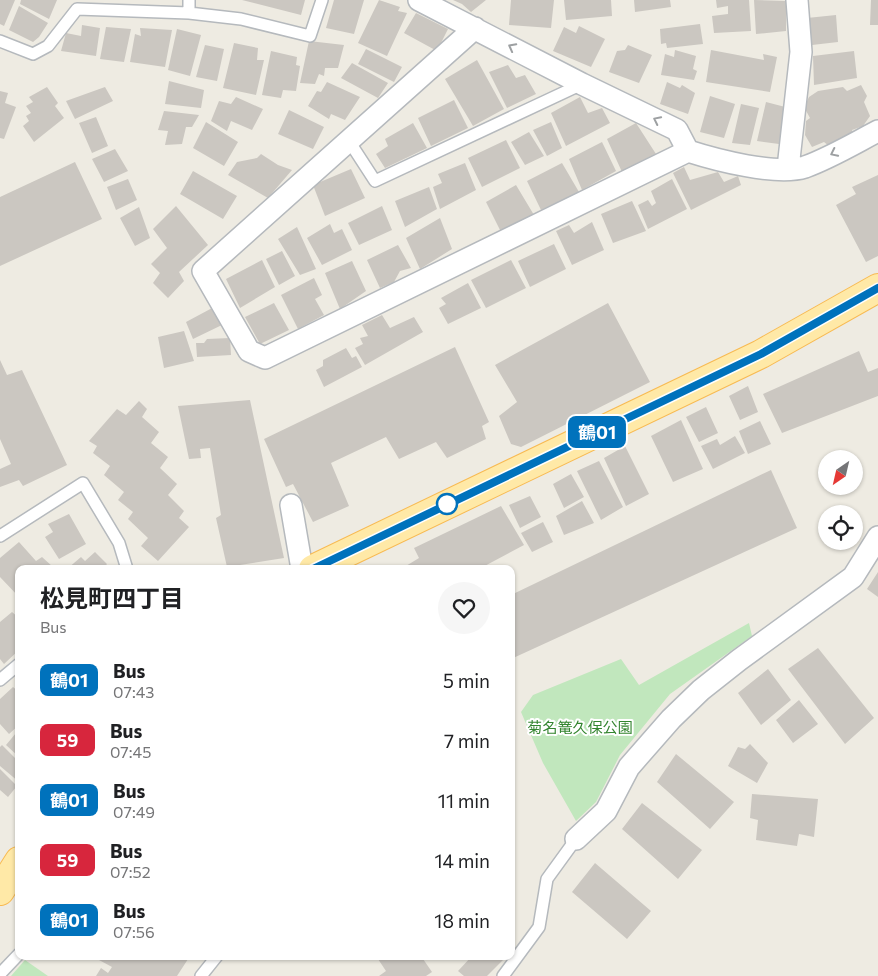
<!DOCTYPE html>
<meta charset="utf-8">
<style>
:root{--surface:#fff;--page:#f6f6f6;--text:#202124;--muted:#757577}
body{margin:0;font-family:Commissioner,"Noto Sans JP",sans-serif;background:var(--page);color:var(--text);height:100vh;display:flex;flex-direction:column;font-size:19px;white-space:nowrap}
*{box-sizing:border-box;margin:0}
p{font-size:16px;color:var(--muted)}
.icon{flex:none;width:28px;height:28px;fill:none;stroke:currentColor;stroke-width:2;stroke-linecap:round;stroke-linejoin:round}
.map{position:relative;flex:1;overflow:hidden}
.side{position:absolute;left:15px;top:565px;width:500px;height:395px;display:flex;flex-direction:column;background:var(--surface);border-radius:10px;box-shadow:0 1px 4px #0004}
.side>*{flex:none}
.badge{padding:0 10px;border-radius:8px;font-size:18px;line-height:32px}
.needle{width:32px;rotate:214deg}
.buttons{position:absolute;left:818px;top:450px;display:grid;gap:10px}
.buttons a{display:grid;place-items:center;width:45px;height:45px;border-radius:50%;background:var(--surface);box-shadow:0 1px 4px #0004;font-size:25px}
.map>.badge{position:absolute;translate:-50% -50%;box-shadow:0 0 0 2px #fff}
.round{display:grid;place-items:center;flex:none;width:52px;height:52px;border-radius:26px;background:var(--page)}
.headline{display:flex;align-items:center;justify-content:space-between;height:85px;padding:0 25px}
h1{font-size:24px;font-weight:700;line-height:38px}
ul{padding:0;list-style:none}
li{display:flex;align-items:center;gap:15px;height:60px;padding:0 25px}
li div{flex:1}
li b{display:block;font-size:19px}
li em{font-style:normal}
li .badge{min-width:55px;font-weight:700;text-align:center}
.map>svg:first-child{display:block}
</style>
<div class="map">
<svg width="878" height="976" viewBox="0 0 878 976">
<rect width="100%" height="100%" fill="#eeebe2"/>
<path fill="#c1e7bd" d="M 749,623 L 752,636 L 670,694 L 620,755 L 596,802 L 576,821 L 543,763 L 521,712 L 533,695 L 621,659 L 639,685 Z
M 25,960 L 48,976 L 11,976 Z"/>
<path fill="#cbc7c1" d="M 0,0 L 15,0 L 4,26 L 0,24 Z
M 21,0 L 57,0 L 49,19 L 20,4 Z
M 242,0 L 305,0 L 301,15 Z
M 334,0 L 364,0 L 354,34 L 326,28 Z
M 379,0 L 400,7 L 398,11 L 407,13 L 387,56 L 358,43 Z
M 453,0 L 486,0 L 471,12 L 462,4 Z
M 511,0 L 554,0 L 551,28 L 509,25 Z
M 564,0 L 611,0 L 612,16 L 566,20 Z
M 634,0 L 670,0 L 671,7 L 635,12 Z
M 716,0 L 749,0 L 751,31 L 714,33 L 712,16 L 728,14 L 728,6 L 717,8 Z
M 754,0 L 786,1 L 786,31 L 756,34 Z
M 871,0 L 878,0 L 878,25 L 870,25 Z
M 19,6 L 48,23 L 39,37 L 33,42 L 9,30 Z
M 416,13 L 448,29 L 437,51 L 404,33 Z
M 836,15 L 838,42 L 812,45 L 807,18 Z
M 700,24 L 703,44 L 667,48 L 666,43 L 661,44 L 660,29 Z
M 82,25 L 100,28 L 96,56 L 61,51 L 66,33 L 81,36 Z
M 579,26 L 605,39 L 591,67 L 553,51 L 564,27 L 576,33 Z
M 106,27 L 131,29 L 124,62 L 100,59 Z
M 140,28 L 172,30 L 165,67 L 130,62 L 135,34 L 141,36 Z
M 177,29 L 201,35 L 190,76 L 168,70 Z
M 309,41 L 344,45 L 338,68 L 325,68 L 324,76 L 319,74 L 315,84 L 300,83 Z
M 234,43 L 258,48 L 257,60 L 264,60 L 256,95 L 223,88 Z
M 205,45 L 224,49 L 217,81 L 196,77 Z
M 628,45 L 652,55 L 639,83 L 609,72 L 617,51 L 625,50 Z
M 366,49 L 402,67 L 394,82 L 358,64 Z
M 675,50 L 696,56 L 693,69 L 697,71 L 694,80 L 661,75 L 665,54 L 674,57 Z
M 711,50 L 764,60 L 763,54 L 777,57 L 770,92 L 706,82 Z
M 271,51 L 297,57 L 296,65 L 300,66 L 296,91 L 283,90 L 281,98 L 262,95 Z
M 854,51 L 857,78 L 814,85 L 813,56 Z
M 477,60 L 504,109 L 473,126 L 445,79 Z
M 352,63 L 388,83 L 378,98 L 341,78 Z
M 508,65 L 516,78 L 525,75 L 536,94 L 507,108 L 489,72 Z
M 169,81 L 204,90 L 201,108 L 165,104 Z
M 327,82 L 360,97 L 345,120 L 331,114 L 329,119 L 308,106 L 317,91 L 321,92 Z
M 667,82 L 680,88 L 682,85 L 695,93 L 688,114 L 660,104 Z
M 861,85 L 867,96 L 864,102 L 870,116 L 863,126 L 852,130 L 854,136 L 829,146 L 824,142 L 812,147 L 805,135 L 806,121 L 810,118 L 804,107 L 809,97 L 818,91 L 843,87 L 847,91 Z
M 47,87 L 58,103 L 55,106 L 64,118 L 34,142 L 23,126 L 29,121 L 26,116 L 31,113 L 26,106 L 33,102 L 29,97 Z
M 105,87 L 113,101 L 75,119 L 66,101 Z
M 0,91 L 8,93 L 5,103 L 16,107 L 4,139 L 0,138 Z
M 710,96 L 735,104 L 724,138 L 700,132 Z
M 236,97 L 263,109 L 252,130 L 231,121 L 227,131 L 211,121 L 219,101 L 231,104 Z
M 580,97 L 588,113 L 602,108 L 610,123 L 566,146 L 551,113 Z
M 454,100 L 468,128 L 431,146 L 418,118 Z
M 766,102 L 789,108 L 779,144 L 757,141 Z
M 741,104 L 759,108 L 750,145 L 732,143 Z
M 289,110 L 324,127 L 313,149 L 278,134 Z
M 164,111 L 199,115 L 192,127 L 186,127 L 182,144 L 165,145 L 168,131 L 158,130 Z
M 96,117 L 108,146 L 92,153 L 79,123 Z
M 206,122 L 238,142 L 224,166 L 193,148 Z
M 551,122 L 562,148 L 547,156 L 533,130 Z
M 413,123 L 427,148 L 385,168 L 376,154 L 388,146 L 385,139 Z
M 636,123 L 656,154 L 622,172 L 607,139 Z
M 529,132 L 544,156 L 525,165 L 511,142 Z
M 506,140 L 520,168 L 482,187 L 468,158 Z
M 602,142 L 616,171 L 582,190 L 569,159 Z
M 115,149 L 128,171 L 104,182 L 92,159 Z
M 261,154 L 278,165 L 292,170 L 268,198 L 228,175 L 237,162 L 257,158 Z
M 75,162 L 102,219 L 0,266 L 0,197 Z
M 465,163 L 476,190 L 440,209 L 433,187 L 442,183 L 438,174 Z
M 562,163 L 579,192 L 541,210 L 527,181 Z
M 684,167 L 690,180 L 718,172 L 724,182 L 738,176 L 741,185 L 691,210 L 673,173 Z
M 351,169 L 365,198 L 325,216 L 313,185 Z
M 193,171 L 237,196 L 223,219 L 180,194 Z
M 878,175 L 878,256 L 866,262 L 836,205 L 856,194 L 852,187 Z
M 128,179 L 137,200 L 116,210 L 107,187 Z
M 672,179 L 687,209 L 648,229 L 638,205 L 648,200 L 652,206 L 656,203 L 651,191 Z
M 516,185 L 534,215 L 501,232 L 486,202 Z
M 429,187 L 437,209 L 405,227 L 395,201 Z
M 632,201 L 646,231 L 613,243 L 601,214 Z
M 176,206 L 208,245 L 179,272 L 184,281 L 168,298 L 153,283 L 160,273 L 151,264 L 167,248 L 153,229 Z
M 382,206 L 392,230 L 359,245 L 348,223 Z
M 139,207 L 150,238 L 135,246 L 120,218 Z
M 440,218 L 452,249 L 420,269 L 406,238 Z
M 592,222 L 604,250 L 572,265 L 556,231 L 569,225 L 574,233 Z
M 330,224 L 334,233 L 342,229 L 352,250 L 322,265 L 307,238 Z
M 297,227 L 316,269 L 300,275 L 278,239 Z
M 554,244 L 566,269 L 530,287 L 518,261 Z
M 398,245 L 411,268 L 400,271 L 394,282 L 380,288 L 367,260 Z
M 282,251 L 295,276 L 279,285 L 266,259 Z
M 262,260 L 275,287 L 240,308 L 226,279 Z
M 511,260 L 526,288 L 486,308 L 471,280 Z
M 352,261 L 366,291 L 340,309 L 325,273 Z
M 314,278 L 322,295 L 315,299 L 324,315 L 298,329 L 281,295 Z
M 468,283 L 481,308 L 448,324 L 439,308 L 446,304 L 441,298 Z
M 274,303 L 289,330 L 260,344 L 245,317 Z
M 608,303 L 650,382 L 521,447 L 511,444 L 499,416 L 517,402 L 495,365 Z
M 214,307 L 224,324 L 193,339 L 186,322 Z
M 382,315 L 390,328 L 414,317 L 423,332 L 365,365 L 355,348 L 363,344 L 360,338 L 368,336 L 362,325 Z
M 184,331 L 194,361 L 164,368 L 158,337 Z
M 230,338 L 231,355 L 197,357 L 196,343 L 204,343 L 207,339 Z
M 455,347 L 489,422 L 482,426 L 486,439 L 447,458 L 436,442 L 399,459 L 386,437 L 331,463 L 349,506 L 313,522 L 293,484 L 286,487 L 264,439 Z
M 346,348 L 352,358 L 356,356 L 362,367 L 324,387 L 316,370 L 323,366 L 323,360 Z
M 859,351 L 868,372 L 878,368 L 878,396 L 782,433 L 763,394 Z
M 0,360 L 7,375 L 22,370 L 67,465 L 23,486 L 19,480 L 0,487 L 0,469 L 11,464 L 0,439 Z
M 748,386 L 758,412 L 740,420 L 729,396 Z
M 250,400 L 284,558 L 227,567 L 216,518 L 221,515 L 210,448 L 200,449 L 201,458 L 189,459 L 178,406 Z
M 139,401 L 147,409 L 142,417 L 159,432 L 151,443 L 168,457 L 160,468 L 177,484 L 168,495 L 184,511 L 179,518 L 189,527 L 158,561 L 141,546 L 148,538 L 128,519 L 133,512 L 118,500 L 124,492 L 104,475 L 110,466 L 93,453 L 97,446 L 89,441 L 117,409 L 126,415 Z
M 706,407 L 718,433 L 699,442 L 686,417 Z
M 681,420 L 703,469 L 673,482 L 651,436 Z
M 760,421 L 771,444 L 748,454 L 739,431 Z
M 735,436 L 745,453 L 713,469 L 701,446 L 717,439 L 720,445 Z
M 625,446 L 649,494 L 626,506 L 604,458 Z
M 599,461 L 623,507 L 601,520 L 577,471 Z
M 771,470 L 797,528 L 511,659 L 511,595 Z
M 571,474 L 584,497 L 564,508 L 553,484 Z
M 530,496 L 541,517 L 520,528 L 509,505 Z
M 582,501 L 594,523 L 564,535 L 556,516 Z
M 501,506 L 524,545 L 479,569 L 401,569 L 419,558 L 414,548 Z
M 69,514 L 86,544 L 59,559 L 45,537 L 53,532 L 48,524 Z
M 543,522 L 553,542 L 532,552 L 521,533 Z
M 19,542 L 36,561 L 42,557 L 53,567 L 19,569 L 19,597 L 0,577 L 0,558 Z
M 95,552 L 107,564 L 103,569 L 67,569 L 81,557 L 85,561 Z
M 878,572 L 878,597 L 867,589 Z
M 12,612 L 19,618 L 17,628 L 19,650 L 4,664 L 0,659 L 0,622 Z
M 818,648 L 874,718 L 845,744 L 788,669 Z
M 768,669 L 791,700 L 761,725 L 738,693 Z
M 13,687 L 19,692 L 19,725 L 9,734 L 0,724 L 0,699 Z
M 799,700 L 818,724 L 793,743 L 776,720 Z
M 16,733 L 19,736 L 19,757 L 6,745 Z
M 750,744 L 768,763 L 757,783 L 728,766 L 738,747 L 745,749 Z
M 2,745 L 19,762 L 19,782 L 0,766 L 0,747 Z
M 676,754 L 734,802 L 710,829 L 657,782 Z
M 0,769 L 17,786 L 8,797 L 0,790 Z
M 752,794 L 818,799 L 814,837 L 799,834 L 797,846 L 756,840 L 758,820 L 750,818 Z
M 642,803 L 702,850 L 678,879 L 622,829 Z
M 595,863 L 651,911 L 627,939 L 572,892 Z
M 102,956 L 190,956 L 177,976 L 96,976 L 101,968 L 108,973 L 112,967 L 99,960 Z
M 376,956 L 421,956 L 432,972 L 426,976 L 379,976 L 386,971 Z
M 472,956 L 499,956 L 503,960 L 487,976 L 464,976 L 458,971 Z"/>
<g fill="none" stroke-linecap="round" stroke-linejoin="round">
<g stroke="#b5b9bd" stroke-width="14">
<path id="service" d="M 189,0 L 189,13
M 0,41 L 33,54 L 48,46 L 77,9 L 189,13 L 241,19 L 310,36 L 322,0
M 349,141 L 375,181 L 582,84
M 0,536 L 83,483 L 119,543 L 127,569
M 0,680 L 19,664
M 0,974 L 19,954
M 201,976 L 217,956
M 503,976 L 539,927 L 547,879 L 576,839"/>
</g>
<g stroke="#b5b9bd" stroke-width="24">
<path id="minor" d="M 419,0 L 582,84 L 677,130 L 688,151 C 716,160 777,176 805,167 C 830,158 855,143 878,131
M 475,28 L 203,271 L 249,351 L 265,358 L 688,151
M 788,168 L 801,52 L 797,0
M 291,505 L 302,569
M 576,839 L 606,811 L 629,767 L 671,719 L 701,690 L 739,660 L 853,577 L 878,537"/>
</g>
<g stroke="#f8ba52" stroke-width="30">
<path id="primary" d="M 313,569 L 761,354 L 878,288
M 0,891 L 19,861"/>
</g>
<use href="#service" stroke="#fff" stroke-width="11"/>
<use href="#minor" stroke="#fff" stroke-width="21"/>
<use href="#primary" stroke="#ffe9a7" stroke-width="28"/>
</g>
<defs><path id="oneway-chevron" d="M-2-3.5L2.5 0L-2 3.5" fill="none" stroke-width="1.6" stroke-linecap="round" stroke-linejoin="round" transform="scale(1.25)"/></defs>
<g stroke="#9da0a2">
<use href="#oneway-chevron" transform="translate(512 47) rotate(-152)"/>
<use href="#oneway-chevron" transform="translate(657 120) rotate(-154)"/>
<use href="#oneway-chevron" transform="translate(834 153) rotate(154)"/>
</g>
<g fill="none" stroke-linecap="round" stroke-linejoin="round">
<g stroke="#fff" stroke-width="11">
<path id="line" d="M 313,569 L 761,354 L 878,288"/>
</g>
<use href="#line" stroke="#0072bc" stroke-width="8"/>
</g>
<circle fill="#fff" stroke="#0072bc" stroke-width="2.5" cx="447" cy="504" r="10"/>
<g text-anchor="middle" stroke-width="4" stroke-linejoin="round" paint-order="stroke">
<g font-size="15" fill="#348530" stroke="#fff">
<text x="580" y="733">菊名篭久保公園</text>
</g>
</g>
</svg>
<div class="buttons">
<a><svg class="needle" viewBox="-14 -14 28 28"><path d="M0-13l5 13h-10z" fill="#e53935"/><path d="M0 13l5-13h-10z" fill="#757577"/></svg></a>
<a><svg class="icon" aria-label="locate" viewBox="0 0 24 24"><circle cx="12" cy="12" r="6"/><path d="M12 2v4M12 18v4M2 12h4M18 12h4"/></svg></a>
</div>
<b class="badge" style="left:597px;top:432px;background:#0072bc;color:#fff">鶴01</b>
<section class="side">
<div class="headline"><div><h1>松見町四丁目</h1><p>Bus</p></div><a class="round"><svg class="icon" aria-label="heart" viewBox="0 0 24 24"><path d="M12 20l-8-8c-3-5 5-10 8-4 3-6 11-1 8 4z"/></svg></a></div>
<ul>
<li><span class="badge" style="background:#0072bc;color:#fff">鶴01</span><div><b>Bus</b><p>07:43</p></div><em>5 min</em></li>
<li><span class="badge" style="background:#d7263d;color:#fff">59</span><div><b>Bus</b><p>07:45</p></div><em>7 min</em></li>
<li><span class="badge" style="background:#0072bc;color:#fff">鶴01</span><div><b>Bus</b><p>07:49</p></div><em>11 min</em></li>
<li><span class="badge" style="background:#d7263d;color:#fff">59</span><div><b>Bus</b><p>07:52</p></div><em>14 min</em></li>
<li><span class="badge" style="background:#0072bc;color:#fff">鶴01</span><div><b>Bus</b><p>07:56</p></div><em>18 min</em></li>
</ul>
</section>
</div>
